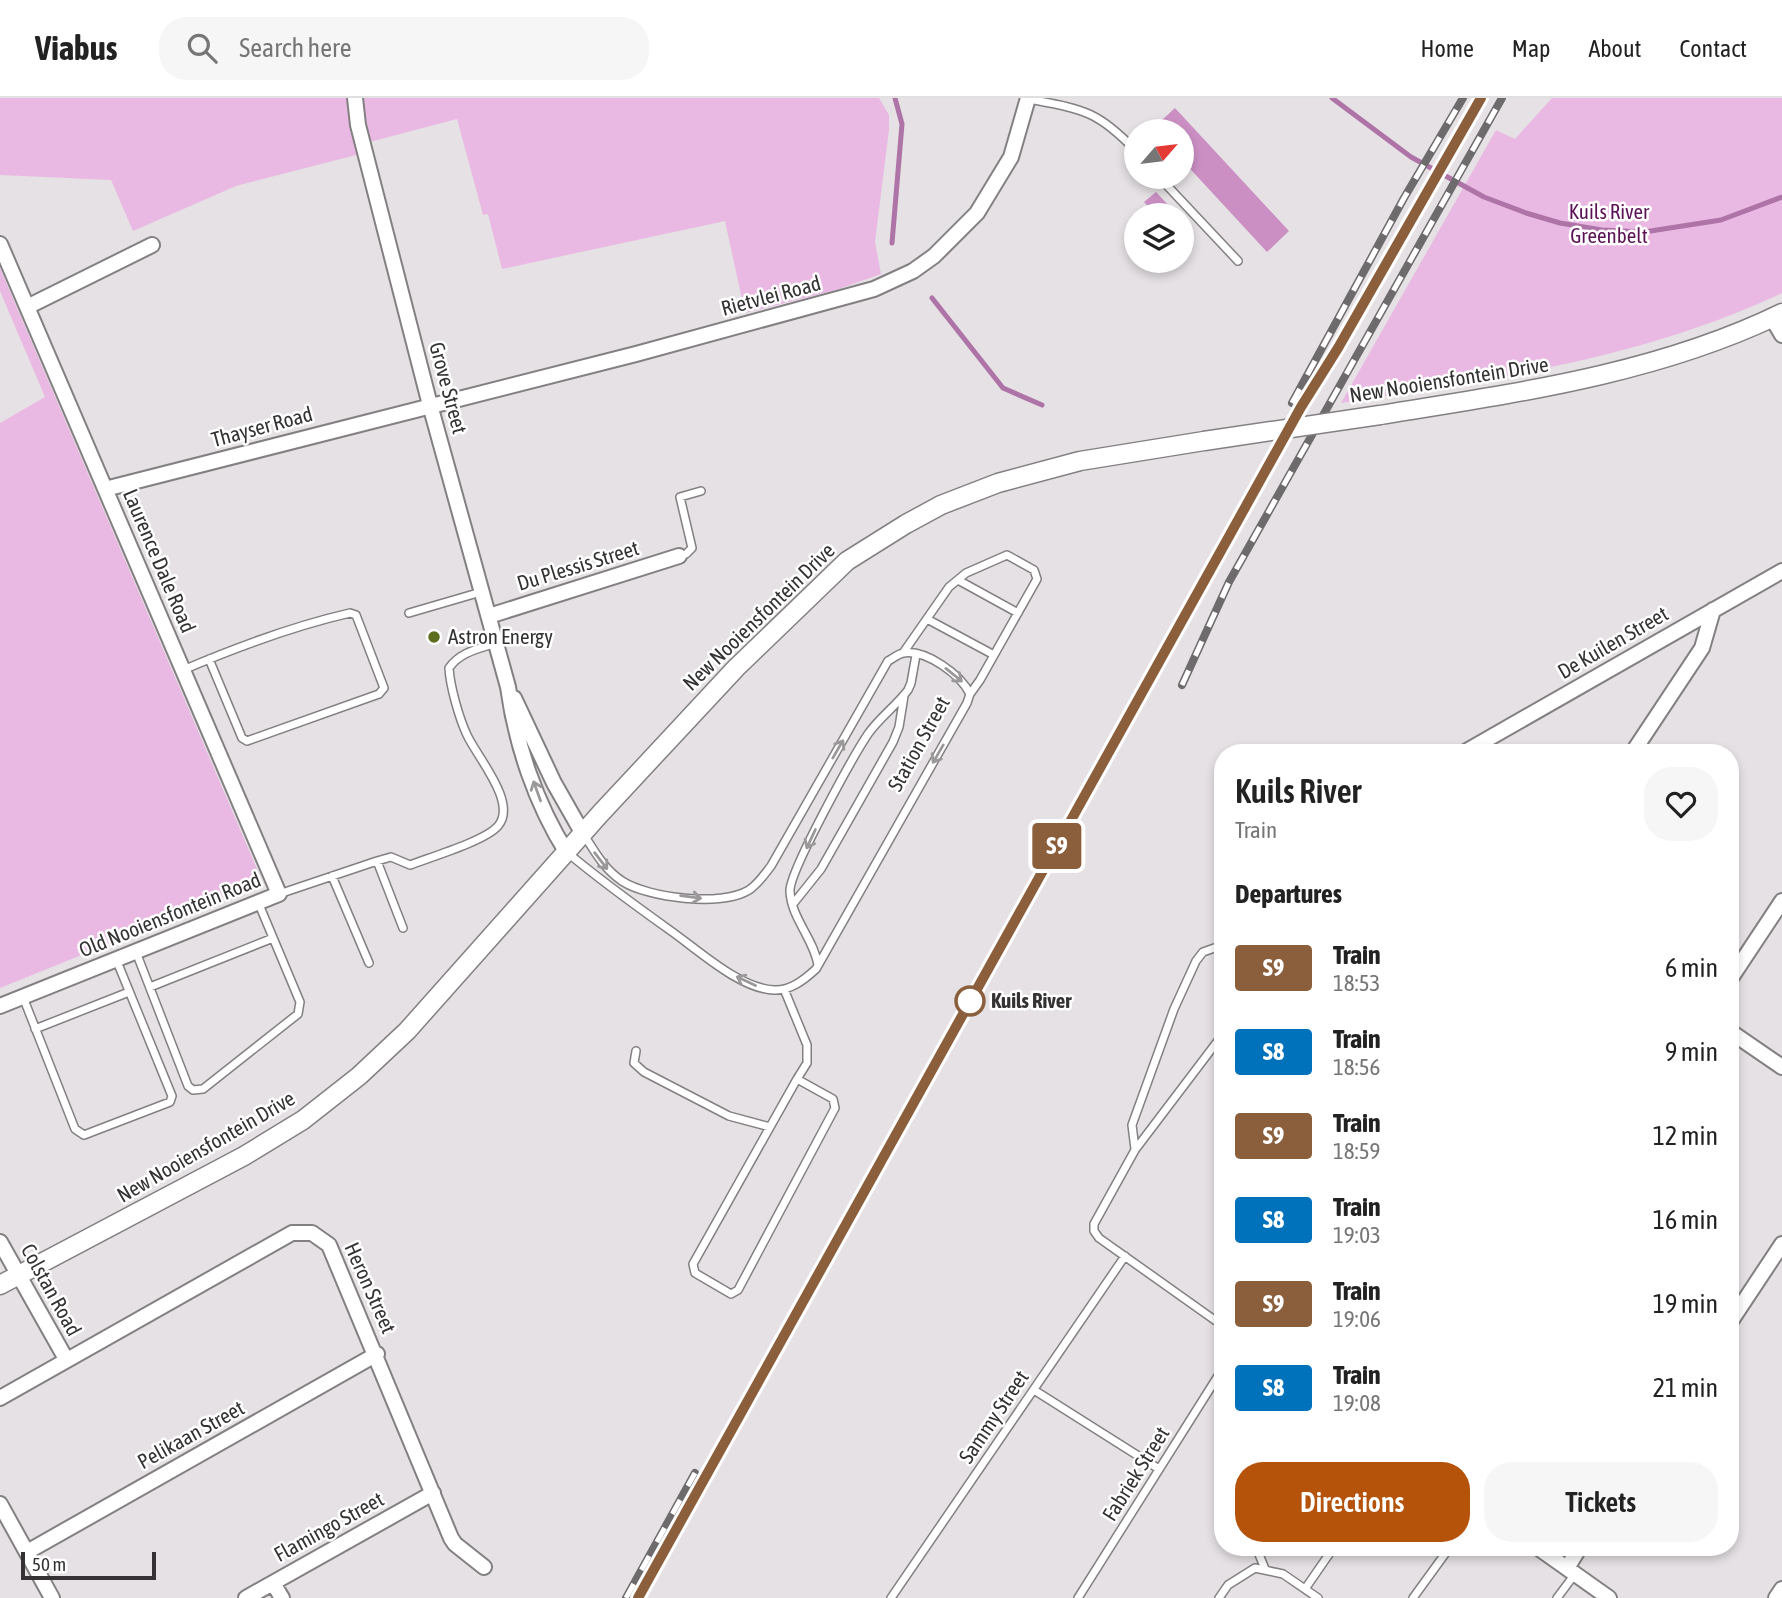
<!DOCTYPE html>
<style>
:root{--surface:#fff;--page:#f6f6f6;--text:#222;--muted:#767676;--line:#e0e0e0;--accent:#b45309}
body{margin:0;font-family:"Asap Condensed",sans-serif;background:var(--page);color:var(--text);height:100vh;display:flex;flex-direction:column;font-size:26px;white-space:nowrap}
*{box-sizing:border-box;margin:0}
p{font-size:23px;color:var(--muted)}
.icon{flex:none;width:38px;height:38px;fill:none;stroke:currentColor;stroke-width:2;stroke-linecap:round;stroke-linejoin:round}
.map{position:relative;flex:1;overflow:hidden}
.panel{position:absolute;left:1214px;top:646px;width:525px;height:812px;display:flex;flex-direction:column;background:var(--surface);border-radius:28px;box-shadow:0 4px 10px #0003}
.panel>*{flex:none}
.badge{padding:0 14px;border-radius:5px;font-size:24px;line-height:46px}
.needle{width:46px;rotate:62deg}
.tools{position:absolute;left:1124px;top:21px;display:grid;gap:14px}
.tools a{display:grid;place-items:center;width:70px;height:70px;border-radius:50%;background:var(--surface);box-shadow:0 4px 10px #0003;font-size:35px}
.scale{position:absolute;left:21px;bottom:18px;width:135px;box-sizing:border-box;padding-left:7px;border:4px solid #343233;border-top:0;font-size:19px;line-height:24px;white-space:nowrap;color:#343233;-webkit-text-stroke:5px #fff;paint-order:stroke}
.map>.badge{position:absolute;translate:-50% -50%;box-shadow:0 0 0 4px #fff}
h2{padding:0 21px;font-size:26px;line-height:63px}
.round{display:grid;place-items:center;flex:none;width:74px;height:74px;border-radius:28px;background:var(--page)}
.summary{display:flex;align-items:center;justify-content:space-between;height:119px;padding:0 21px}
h1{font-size:33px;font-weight:600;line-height:52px}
.cta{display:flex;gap:14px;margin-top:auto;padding:14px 21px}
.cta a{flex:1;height:80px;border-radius:28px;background:var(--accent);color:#fff;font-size:28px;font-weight:600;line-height:80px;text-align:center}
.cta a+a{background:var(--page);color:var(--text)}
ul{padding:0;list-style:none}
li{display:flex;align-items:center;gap:21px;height:84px;padding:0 21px}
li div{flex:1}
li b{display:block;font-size:26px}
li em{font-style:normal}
li .badge{min-width:77px;font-weight:700;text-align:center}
header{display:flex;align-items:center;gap:42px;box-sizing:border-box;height:98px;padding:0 35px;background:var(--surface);border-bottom:2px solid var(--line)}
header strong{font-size:33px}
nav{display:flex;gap:38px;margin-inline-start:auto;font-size:24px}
.search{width:490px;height:63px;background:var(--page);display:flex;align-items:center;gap:18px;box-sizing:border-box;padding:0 24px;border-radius:28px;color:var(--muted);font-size:26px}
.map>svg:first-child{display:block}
</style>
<header>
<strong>Viabus</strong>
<div class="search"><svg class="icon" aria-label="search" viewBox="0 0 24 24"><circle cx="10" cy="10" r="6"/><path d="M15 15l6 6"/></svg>Search here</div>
<nav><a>Home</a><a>Map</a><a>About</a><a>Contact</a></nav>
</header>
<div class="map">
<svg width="1782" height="1500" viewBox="0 0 1782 1500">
<rect width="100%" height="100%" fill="#e5e1e4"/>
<path fill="#eab9e3" d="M 0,0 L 879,0 L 889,17 L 889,32 L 875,144 L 881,176 L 836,192 L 745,215 L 725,123 L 502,171 L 488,116 L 483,117 L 457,21 L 362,46 L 364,55 L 236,88 L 133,133 L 111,82 L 0,77 Z
M 1552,0 L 1782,0 L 1782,195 C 1642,261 1492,281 1341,305 L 1496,32 L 1515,41 Z
M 0,170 L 260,778 L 257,786 L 0,890 L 0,325 L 45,299 L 0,193 Z"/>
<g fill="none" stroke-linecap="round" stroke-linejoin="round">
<path stroke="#ae73a7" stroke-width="5" d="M 1332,0 L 1411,59 L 1484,99 L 1526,115 L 1560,125 L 1602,132 L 1644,134 L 1721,122 L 1782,99
M 892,145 L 902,26 L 895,0
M 932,200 L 1003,290 L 1042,307"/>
</g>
<path fill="#cb8fc4" d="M 1175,10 L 1289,133 L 1267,154 L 1181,61 L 1181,33 L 1150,33 Z
M 1156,94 L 1170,109 L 1162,117 L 1156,117 L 1144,104 Z"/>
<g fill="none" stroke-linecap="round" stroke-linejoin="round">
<g stroke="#838082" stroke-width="10">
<path id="service" d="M 1028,1 C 1082,11 1097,12 1136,53
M 1159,79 L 1238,163
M 679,458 L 686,456 L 692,450 L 680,399 L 701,393
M 958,482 L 1018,515
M 409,515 L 481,494
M 927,521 L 994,557
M 183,572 C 237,549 293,528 350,515 L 356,517 L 384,590 L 379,596 L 247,643 L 242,640 L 209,561
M 584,737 C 595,754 604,771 622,783 C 648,800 721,809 749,792 C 758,786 764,777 771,768 L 888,563 C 892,561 898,556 903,555 C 926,551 961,577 970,596
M 568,755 C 601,783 636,808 671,833 C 698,852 740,891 774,892 C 790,893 804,882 816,871 L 967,605 L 970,596 L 980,582 L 1037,481 L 1034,472 L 1007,457 L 966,475 L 949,489 L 903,555
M 377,763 L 391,759 L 410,767 C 431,759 485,743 498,728 C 518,705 477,659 467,637 C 459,620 450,588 449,570 C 460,554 478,551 496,545
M 332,778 L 369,865
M 279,796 L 377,763 L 403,830
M 793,806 L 821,771 L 893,644 L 899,629 L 904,598
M 136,854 L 188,988 L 193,992 L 203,991 L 298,916 L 300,904 L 258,804
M 818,867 C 814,841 791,820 790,793 C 789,774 854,657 868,636 C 879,620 896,608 908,592 L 911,585 L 916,557
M 150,889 L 273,840
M 784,891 L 807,947 L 807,965 L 797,981 L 693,1166 L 695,1175 L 731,1196 L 738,1192 L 835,1010 L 833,1001 L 797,981
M 23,899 L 75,1031 L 84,1037 L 170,1004 L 172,998 L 116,861
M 35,931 L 129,894
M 1223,936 L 1135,1052 L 1094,1126 L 1094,1133 L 1099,1140 L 1223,1228
M 636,953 L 634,965 L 644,974 L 729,1018 L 770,1029
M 1135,1051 L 1132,1027 L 1174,911 L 1196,863 L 1203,854 L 1223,847
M 1034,1292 L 1159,1371
M 1256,1449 L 1265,1471
M 1305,1491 L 1334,1449
M 891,1500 L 1125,1158
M 1078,1500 L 1223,1270
M 1219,1500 L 1228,1487 L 1255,1470 L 1283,1476 L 1318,1500
M 1413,1500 L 1450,1449
M 1557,1500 L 1575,1476"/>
</g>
<g stroke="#838082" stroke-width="18">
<path id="minor" d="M 355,0 L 358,27 L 430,307 L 508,589 C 516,647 536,706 567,755
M 0,146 L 279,796 L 0,908
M 27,209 L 152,147
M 1772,220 L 1782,237
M 105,391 L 636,256 L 874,191 L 913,173 L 934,158 L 977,115 L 1011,59 L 1028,0
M 489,518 L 679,458
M 514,600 L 554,685 L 583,736
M 1465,654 L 1782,473
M 1633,654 L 1702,550 L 1713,512
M 1731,880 L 1782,803
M 1731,934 L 1782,969
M 0,1144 L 66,1261
M 1731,1223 L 1782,1146
M 0,1300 L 292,1135 L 312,1135 L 329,1147 L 451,1440 L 455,1446 L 484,1469
M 0,1406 L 52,1500
M 1537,1449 L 1609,1500
M 27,1454 L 377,1256
M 1567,1470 L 1580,1449
M 273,1485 L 282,1500
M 246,1500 L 433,1395
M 1776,1500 L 1782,1491"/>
</g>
<g stroke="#838082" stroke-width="21">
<path id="tertiary" d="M 1380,317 C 1516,295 1657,276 1782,215
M 0,1187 L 244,1058 L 303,1022 L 359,978 L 407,933 L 600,716 L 736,570 L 847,463 L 906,426 L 941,407 L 998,385 L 1080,363 L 1204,343"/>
</g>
<use href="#service" stroke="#fff" stroke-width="7"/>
<use href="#minor" stroke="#fff" stroke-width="14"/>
<use href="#tertiary" stroke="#fff" stroke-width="18"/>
<g stroke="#6e6b6d" stroke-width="8">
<path id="rail" d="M 1292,305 L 1404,100 L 1463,0
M 1182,587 L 1229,484 L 1502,0
M 626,1500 L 695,1375
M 638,1500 L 1301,309 L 1338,250 L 1481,0"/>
</g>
<use href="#rail" stroke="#fff" stroke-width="5" stroke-dasharray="16" stroke-linecap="butt"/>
<g stroke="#838082" stroke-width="21" stroke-linecap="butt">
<path id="tertiary-bridge" d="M 1204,343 L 1380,317"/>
</g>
<use href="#tertiary-bridge" stroke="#fff" stroke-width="18"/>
</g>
<defs><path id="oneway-shaft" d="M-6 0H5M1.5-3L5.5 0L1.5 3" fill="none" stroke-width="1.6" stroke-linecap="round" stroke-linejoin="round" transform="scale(1.75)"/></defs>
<g stroke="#9a9899">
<use href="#oneway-shaft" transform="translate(954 577) rotate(39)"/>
<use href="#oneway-shaft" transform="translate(838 651) rotate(-60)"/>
<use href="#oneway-shaft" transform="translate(938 656) rotate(120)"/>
<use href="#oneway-shaft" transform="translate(537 693) rotate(-110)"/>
<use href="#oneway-shaft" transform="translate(811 741) rotate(115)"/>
<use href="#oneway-shaft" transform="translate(601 763) rotate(52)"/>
<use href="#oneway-shaft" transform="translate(691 799) rotate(7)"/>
<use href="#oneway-shaft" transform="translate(746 883) rotate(-155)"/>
</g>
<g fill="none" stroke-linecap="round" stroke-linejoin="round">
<g stroke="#fff" stroke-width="16">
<path id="line" d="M 638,1500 L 1301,309 L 1338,250 L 1481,0"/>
</g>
<use href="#line" stroke="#8b5e3c" stroke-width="10"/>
</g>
<circle fill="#5d6f1c" stroke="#fff" stroke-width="2.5" cx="434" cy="539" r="7"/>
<circle fill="#fff" stroke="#8b5e3c" stroke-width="3.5" cx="970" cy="903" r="14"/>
<g text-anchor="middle" stroke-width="5" stroke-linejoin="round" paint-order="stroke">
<g font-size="21" fill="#5b1356" stroke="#fff">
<text x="1609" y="121">Kuils River<tspan x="1609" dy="24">Greenbelt</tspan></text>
</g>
<g font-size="21" fill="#343233" stroke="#fff">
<text transform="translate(771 198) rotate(-15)" y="7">Rietvlei Road</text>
<text transform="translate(1449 282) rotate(-9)" y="7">New Nooiensfontein Drive</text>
<text transform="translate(448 290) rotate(75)" y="7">Grove Street</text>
<text transform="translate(262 329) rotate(-15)" y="7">Thayser Road</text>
<text transform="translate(159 463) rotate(67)" y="7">Laurence Dale Road</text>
<text transform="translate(578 468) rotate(-17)" y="7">Du Plessis Street</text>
<text transform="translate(759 519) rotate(-44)" y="7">New Nooiensfontein Drive</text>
<text transform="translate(1613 545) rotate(-30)" y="7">De Kuilen Street</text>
<text transform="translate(919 646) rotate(-61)" y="7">Station Street</text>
<text transform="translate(170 817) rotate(-22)" y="7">Old Nooiensfontein Road</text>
<text transform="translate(206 1049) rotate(-30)" y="7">New Nooiensfontein Drive</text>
<text transform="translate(370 1190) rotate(66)" y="7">Heron Street</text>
<text transform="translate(51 1192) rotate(61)" y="7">Colstan Road</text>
<text transform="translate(994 1319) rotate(-56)" y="7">Sammy Street</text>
<text transform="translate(191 1337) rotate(-29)" y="7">Pelikaan Street</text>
<text transform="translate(1136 1376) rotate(-58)" y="7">Fabriek Street</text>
<text transform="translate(329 1429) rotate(-29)" y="7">Flamingo Street</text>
</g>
<g font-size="21" fill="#343233" stroke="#fff" text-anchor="start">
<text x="448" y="546">Astron Energy</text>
</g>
<g font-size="21" font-weight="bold" fill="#343233" stroke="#fff" text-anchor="start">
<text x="991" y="910">Kuils River</text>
</g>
</g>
</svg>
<div class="tools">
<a><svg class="needle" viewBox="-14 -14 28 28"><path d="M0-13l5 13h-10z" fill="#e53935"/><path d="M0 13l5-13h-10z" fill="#767676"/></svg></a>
<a><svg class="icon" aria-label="layers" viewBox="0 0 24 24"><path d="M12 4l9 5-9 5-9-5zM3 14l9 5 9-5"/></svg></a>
</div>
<div class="scale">50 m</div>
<b class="badge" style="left:1057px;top:748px;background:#8b5e3c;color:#fff">S9</b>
<section class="panel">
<div class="summary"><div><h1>Kuils River</h1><p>Train</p></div><a class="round"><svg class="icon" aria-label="heart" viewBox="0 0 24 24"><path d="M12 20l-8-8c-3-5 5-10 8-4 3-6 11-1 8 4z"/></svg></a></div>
<h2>Departures</h2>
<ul>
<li><span class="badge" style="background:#8b5e3c;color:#fff">S9</span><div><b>Train</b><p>18:53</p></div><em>6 min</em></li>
<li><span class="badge" style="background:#0072bc;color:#fff">S8</span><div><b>Train</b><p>18:56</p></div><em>9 min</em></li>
<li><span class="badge" style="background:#8b5e3c;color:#fff">S9</span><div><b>Train</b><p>18:59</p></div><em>12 min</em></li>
<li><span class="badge" style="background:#0072bc;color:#fff">S8</span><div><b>Train</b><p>19:03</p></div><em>16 min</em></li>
<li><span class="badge" style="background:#8b5e3c;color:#fff">S9</span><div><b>Train</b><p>19:06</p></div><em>19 min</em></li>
<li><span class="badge" style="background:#0072bc;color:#fff">S8</span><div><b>Train</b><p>19:08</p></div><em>21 min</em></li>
</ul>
<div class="cta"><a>Directions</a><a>Tickets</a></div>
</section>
</div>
